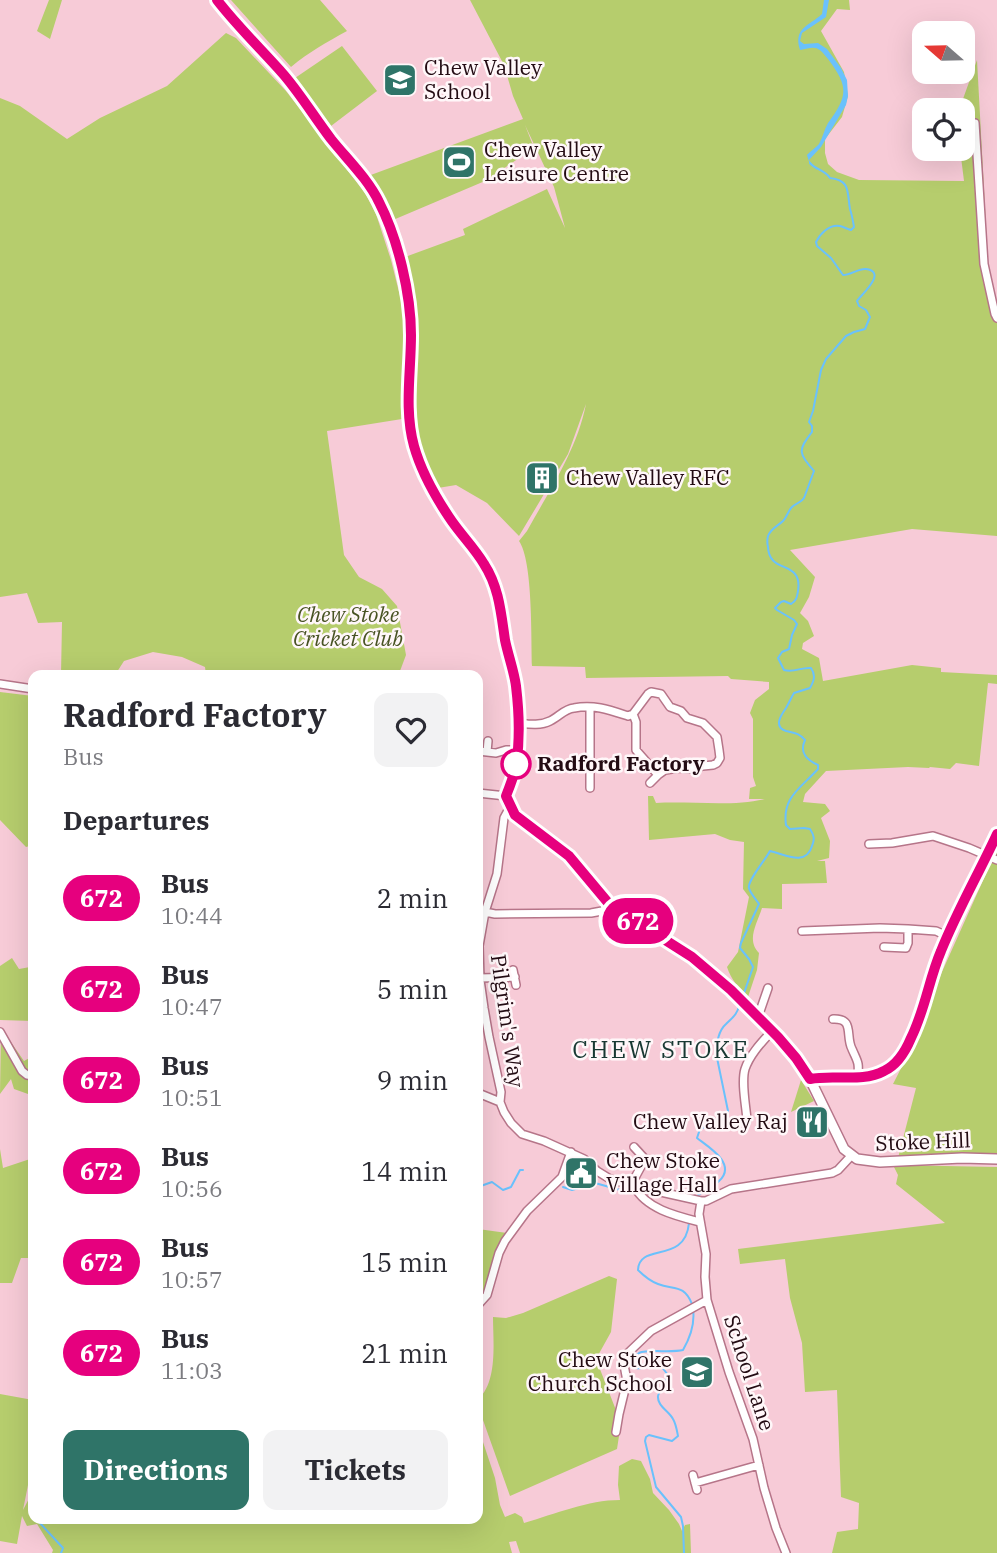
<!DOCTYPE html>
<style>
:root{--surface:#fff;--page:#f2f2f3;--text:#2b2b33;--muted:#7c7c81;--accent:#2f7468}
body{margin:0;font-family:"IBM Plex Serif",serif;background:var(--page);color:var(--text);height:100vh;display:flex;flex-direction:column;font-size:26px;white-space:nowrap}
*{box-sizing:border-box;margin:0}
p{font-size:23px;color:var(--muted)}
.icon{flex:none;width:38px;height:38px;fill:none;stroke:currentColor;stroke-width:2;stroke-linecap:round;stroke-linejoin:round}
.map{position:relative;flex:1;overflow:hidden}
.sheet{position:absolute;left:28px;top:670px;width:455px;height:854px;display:flex;flex-direction:column;background:var(--surface);border-radius:14px;box-shadow:0 7px 28px #0002}
.sheet>*{flex:none}
.badge{padding:0 14px;border-radius:23px;font-size:24px;line-height:46px}
.needle{width:46px;rotate:290deg}
.controls{position:absolute;left:912px;top:21px;display:grid;gap:14px}
.controls a{display:grid;place-items:center;width:63px;height:63px;border-radius:14px;background:var(--surface);box-shadow:0 7px 28px #0002;font-size:35px}
.map>.badge{position:absolute;translate:-50% -50%;box-shadow:0 0 0 4px #fff}
h2{padding:0 35px;font-size:26px;line-height:63px}
.round{display:grid;place-items:center;flex:none;width:74px;height:74px;border-radius:14px;background:var(--page)}
.overview{display:flex;align-items:center;justify-content:space-between;height:119px;padding:0 35px}
h1{font-size:33px;font-weight:700;line-height:52px}
.primary-button{display:flex;gap:14px;margin-top:auto;padding:14px 35px}
.primary-button a{flex:1;height:80px;border-radius:14px;background:var(--accent);color:#fff;font-size:28px;font-weight:700;line-height:80px;text-align:center}
.primary-button a+a{background:var(--page);color:var(--text)}
ul{padding:0;list-style:none}
li{display:flex;align-items:center;gap:21px;height:91px;padding:0 35px}
li div{flex:1}
li b{display:block;font-size:26px}
li em{font-style:normal}
li .badge{min-width:77px;font-weight:700;text-align:center}
.map>svg:first-child{display:block}
</style>
<div class="map">
<svg width="997" height="1553" viewBox="0 0 997 1553">
<rect width="100%" height="100%" fill="#f7cbd7"/>
<path fill="#b6cd6d" d="M 49,0 L 62,0 L 50,39 L 37,31 Z
M 231,0 L 320,0 L 347,31 C 327,42 309,52 291,67 Z
M 470,0 L 849,0 L 850,10 L 837,9 L 821,31 L 844,72 L 848,96 L 842,117 L 825,139 L 825,153 L 828,164 L 837,172 L 859,180 L 964,181 L 960,149 L 962,149 L 962,110 L 959,110 L 977,60 L 988,263 L 997,312 L 997,536 L 912,529 L 790,550 L 815,577 L 809,597 L 800,613 L 808,621 L 814,636 L 803,643 L 802,649 L 819,658 L 823,681 L 912,665 L 941,668 L 941,672 L 997,675 L 997,684 L 988,683 L 979,766 L 956,763 L 950,769 L 930,767 L 929,768 L 908,767 L 826,771 L 805,794 L 803,802 L 825,804 L 830,811 L 821,818 L 830,841 L 829,858 L 817,861 L 825,861 L 827,883 L 782,884 L 782,909 L 762,908 C 757,924 746,940 759,953 L 757,970 L 748,997 C 739,989 731,979 727,967 L 738,952 L 749,897 L 743,889 L 744,842 L 730,840 L 715,834 L 649,840 L 648,796 L 653,796 L 656,803 C 691,801 732,807 765,799 L 749,799 L 750,788 L 756,786 L 753,777 L 753,719 L 750,713 L 755,700 L 769,689 L 769,682 L 731,679 L 728,676 L 586,678 L 585,667 L 532,666 C 531,638 533,561 519,541 L 527,531 C 549,491 577,450 586,404 L 568,454 L 519,536 L 487,503 L 456,485 L 438,488 L 422,467 L 416,438 L 414,409 L 417,328 L 415,303 L 405,257 L 465,235 L 463,229 L 547,189 L 565,228 L 554,187 L 525,125 L 534,148 L 485,181 L 393,220 C 388,203 380,190 368,176 L 523,119 L 513,96 L 504,65 Z
M 226,33 L 236,38 L 286,91 L 365,193 L 376,214 L 391,260 L 405,316 L 402,419 L 327,431 L 344,555 L 359,577 L 382,589 L 397,606 L 406,655 L 400,671 L 395,675 L 206,675 L 205,667 L 182,657 L 153,652 L 124,661 L 115,675 L 61,675 L 62,622 L 38,623 L 27,593 L 0,597 L 0,98 L 20,106 L 67,139 L 100,118 L 167,86 Z
M 342,46 L 377,91 L 331,126 L 295,78 Z
M 0,692 L 33,696 L 33,845 L 26,847 L 0,820 Z
M 997,844 L 997,1154 L 898,1158 L 916,1088 L 893,1084 L 916,1039 L 941,974 L 985,876 Z
M 12,958 L 19,969 L 30,967 L 33,975 L 33,1021 L 0,1020 L 0,966 Z
M 1,1028 L 24,1061 L 33,1056 L 33,1091 L 28,1094 L 14,1089 L 11,1079 L 0,1094 Z
M 801,1080 L 814,1101 L 791,1112 Z
M 0,1149 L 3,1168 L 33,1158 L 33,1258 L 21,1258 L 12,1283 L 0,1283 Z
M 893,1165 L 997,1167 L 997,1553 L 832,1553 L 837,1532 L 858,1529 L 859,1503 L 841,1497 L 837,1390 L 805,1392 L 802,1343 L 790,1298 L 785,1259 L 740,1264 L 738,1249 L 945,1223 L 896,1184 L 898,1175 Z
M 478,1229 L 507,1233 L 486,1292 L 478,1301 Z
M 609,1276 L 617,1279 L 611,1332 L 596,1359 L 621,1423 L 617,1449 L 510,1496 L 478,1406 L 478,1399 C 498,1382 493,1341 493,1317 L 506,1318 L 523,1313 Z
M 0,1394 L 33,1400 L 33,1460 L 23,1510 L 33,1491 L 33,1519 L 478,1519 L 478,1433 L 480,1433 L 495,1478 L 500,1505 L 505,1517 L 515,1513 L 522,1517 L 524,1523 C 555,1514 588,1500 620,1500 L 618,1485 L 619,1466 L 632,1459 L 641,1461 L 650,1479 L 653,1493 L 669,1510 L 679,1524 L 682,1531 L 685,1525 L 690,1524 L 691,1553 L 520,1553 L 516,1541 L 509,1542 L 512,1553 L 52,1553 L 53,1550 L 37,1524 L 27,1526 L 22,1516 L 17,1544 L 0,1541 Z"/>
<path fill="#6ac1fc" d="M 824,0 L 829,0 L 826,17 L 802,33 L 800,41 L 804,44 L 818,43 L 827,49 L 841,68 L 847,80 L 848,96 L 846,105 L 821,147 L 809,160 L 812,164 L 810,165 L 807,155 C 810,151 816,148 819,144 C 823,137 824,130 828,123 C 848,96 849,87 828,59 C 818,46 816,46 800,50 C 793,28 809,26 822,14 Z"/>
<g fill="none" stroke-linecap="round" stroke-linejoin="round">
<path stroke="#6ac1fc" stroke-width="2" d="M 743,996 L 753,967 L 749,959 L 740,948 L 741,943 L 759,904 C 756,899 750,893 749,888 C 747,881 766,859 770,851 C 784,854 806,867 812,846 C 815,839 814,835 810,829 L 804,828 L 790,829 L 786,825 C 782,797 801,788 818,769 L 818,765 C 807,760 799,753 805,740 C 799,733 795,733 786,731 C 773,727 781,715 786,708 C 789,703 791,698 794,693 L 810,688 C 814,681 816,675 811,668 C 801,667 794,673 784,670 L 778,658 L 782,652 L 789,649 L 792,635 L 797,624 L 794,620 L 777,610 L 775,608 L 781,602 L 784,601 L 791,604 C 797,600 797,597 798,591 C 803,559 769,575 768,547 C 767,543 767,540 768,536 C 771,528 778,526 783,521 C 787,517 788,511 792,507 C 796,503 801,503 804,498 L 814,471 C 799,453 797,451 812,432 L 812,426 L 809,422 L 813,411 L 821,370 L 826,359 L 846,336 L 854,332 L 865,329 L 870,317 L 866,310 L 859,306 L 857,301 C 861,295 888,272 866,269 C 859,268 851,275 843,275 L 831,258 L 817,246 L 816,242 C 820,234 829,224 840,226 C 844,227 847,229 851,230 L 854,227 C 853,221 852,215 850,209 C 847,193 851,180 830,178 C 825,170 816,170 810,163
M 478,1187 L 492,1182 L 503,1190 L 511,1187 L 520,1170 L 523,1170
M 563,1187 L 572,1190 L 595,1183 L 631,1193
M 696,1197 C 702,1191 712,1188 719,1181 C 738,1164 707,1146 697,1138 L 700,1129 C 711,1123 724,1124 728,1111 L 716,1053 C 717,1043 718,1031 726,1024 C 734,1016 736,1016 740,1004
M 689,1223 C 685,1265 639,1242 638,1270 C 644,1276 650,1281 658,1284 C 674,1290 684,1284 692,1304
M 40,1519 L 39,1522 L 63,1548 L 61,1553
M 684,1553 L 683,1526 L 681,1517 L 656,1487 L 645,1441 L 646,1437 L 649,1435 L 672,1441 L 678,1436 C 677,1431 676,1424 673,1419 C 669,1411 657,1406 658,1396 C 660,1389 666,1383 668,1375 L 661,1366 C 652,1364 644,1370 636,1368 L 633,1363 C 634,1358 634,1356 639,1353 C 647,1349 672,1353 683,1350 C 690,1338 695,1323 693,1309"/>
<g stroke="#b67589" stroke-width="10">
<path id="minor" d="M 975,123 L 984,264 L 995,314 L 997,318
M 0,684 L 33,689
M 633,714 L 636,722 L 636,750 L 658,775 L 650,783
M 517,723 C 528,724 540,726 550,721 C 559,717 564,709 574,708 C 594,704 610,710 628,716 L 633,714 L 648,694 L 651,692 L 661,694 L 670,707 L 681,711 L 687,718 L 703,723 L 717,737 L 719,750 L 720,758 L 717,763 L 713,765 L 703,766 L 691,769 L 679,768 L 665,770 L 658,775
M 478,751 L 496,753 L 506,750 L 518,750
M 487,752 L 488,741
M 590,788 L 590,707
M 478,793 L 506,796
M 510,807 L 504,818 L 497,874 L 485,912 L 479,946 L 480,980 L 484,1008 L 489,1037 L 501,1092 L 500,1102 L 504,1112 L 511,1123 L 522,1134 L 544,1141 L 584,1159 L 597,1171 L 610,1179 L 634,1186 L 701,1201 L 706,1201 L 731,1189 L 832,1173 L 838,1170 L 851,1156
M 869,844 L 892,843 L 933,836 L 969,848 L 997,860
M 485,912 L 495,914 L 591,913 L 602,911 L 610,905
M 802,931 L 880,928 L 908,929
M 884,947 L 906,948 L 908,943 L 908,929 L 936,931 L 947,936
M 513,970 L 516,985
M 480,978 L 515,977
M 758,1017 L 768,988
M 833,1019 C 855,1018 845,1036 852,1049 C 858,1063 859,1061 858,1077
M 0,1032 L 22,1071 L 27,1075 L 33,1076
M 810,1079 C 834,1073 862,1083 884,1071 C 897,1065 906,1050 911,1038 C 925,1010 929,979 941,951 C 957,911 979,873 997,834
M 478,1093 L 500,1102
M 747,1120 C 746,1106 741,1082 745,1069 C 750,1054 762,1042 772,1031
M 634,1147 L 645,1159 L 654,1161
M 631,1185 L 645,1159
M 634,1186 C 646,1209 676,1216 700,1222
M 701,1201 L 699,1214 L 706,1254 L 705,1277 L 707,1300 L 729,1372 L 753,1439 L 764,1488 L 776,1528 L 786,1553
M 478,1305 L 487,1295 L 499,1253 L 505,1241 L 527,1211 L 562,1177 L 571,1152
M 616,1432 L 619,1414 L 627,1381 L 624,1365 L 629,1352 L 651,1331 L 707,1300
M 693,1475 L 697,1490
M 695,1483 L 759,1465"/>
</g>
<g stroke="#b67589" stroke-width="12">
<path id="major" d="M 217,0 C 237,26 262,50 284,75 C 301,95 315,118 331,139 C 348,159 368,179 379,202 C 398,238 411,295 411,335 C 411,372 404,410 414,446 C 421,471 435,496 449,517 C 460,534 474,547 484,564 C 498,586 500,610 504,635 C 507,652 513,669 516,686 C 519,710 520,742 516,766 C 514,776 510,786 506,796 L 515,815 L 569,856 L 610,905 L 658,934 L 692,957 L 752,1011 L 796,1058 L 810,1079 L 844,1149 L 857,1159 L 880,1162 L 962,1158 L 997,1159"/>
</g>
<use href="#minor" stroke="#fff" stroke-width="7"/>
<use href="#major" stroke="#fff" stroke-width="9"/>
</g>
<g fill="none" stroke-linecap="round" stroke-linejoin="round">
<g stroke="#fff" stroke-width="16">
<path id="line" d="M 217,0 C 237,26 262,50 284,75 C 301,95 315,118 331,139 C 347,159 368,179 379,202 C 398,239 411,294 411,335 C 411,372 404,410 414,446 C 421,471 435,496 449,517 C 460,534 474,547 484,564 C 499,587 501,613 505,640 C 508,655 514,671 516,686 C 519,711 520,741 516,766 C 514,776 510,786 506,796 L 515,815 L 569,856 L 610,905 L 692,957 L 731,990 L 778,1037 L 796,1058 L 810,1079 C 834,1074 862,1083 884,1071 C 897,1065 906,1050 911,1038 C 925,1010 929,979 941,951 C 957,911 979,873 997,834"/>
</g>
<use href="#line" stroke="#e6007e" stroke-width="10"/>
</g>
<defs>
<g id="school-square" transform="scale(1.75)"><rect x="-9" y="-9" width="18" height="18" rx="4" fill="#2f7468" stroke="#fff7f9"/><path d="M0-5L7-2L0 1L-7-2ZM-4 1L0 2.5L4 1V4Q0 6-4 4Z" fill="#fff"/></g>
<g id="stadium-square" transform="scale(1.75)"><rect x="-9" y="-9" width="18" height="18" rx="4" fill="#2f7468" stroke="#fff7f9"/><path d="M0-5a6.5 5 0 1 0 0 10a6.5 5 0 1 0 0-10ZM-3.5-1.8h7v3.6h-7Z" fill="#fff"/></g>
<g id="building-square" transform="scale(1.75)"><rect x="-9" y="-9" width="18" height="18" rx="4" fill="#2f7468" stroke="#fff7f9"/><path d="M-4-6H4V6H1V3H-1V6H-4ZM-2.5-4.3h1.7v1.8h-1.7ZM.8-4.3h1.7v1.8H.8ZM-2.5-1h1.7V.8h-1.7ZM.8-1h1.7V.8H.8Z" fill="#fff"/></g>
<g id="restaurant-square" transform="scale(1.75)"><rect x="-9" y="-9" width="18" height="18" rx="4" fill="#2f7468" stroke="#fff7f9"/><path d="M-5-6h1v4h1v-4h1v4h1v-4h1v5L-1.5 .5V6h-2V.5L-5-1ZM5-6V6H3V1.5H1.5Q1.5-4 5-6Z" fill="#fff"/></g>
<g id="civic-square" transform="scale(1.75)"><rect x="-9" y="-9" width="18" height="18" rx="4" fill="#2f7468" stroke="#fff7f9"/><path d="M-.6-6.5H3V-4.5H.6V-3L4-1V1h2V6H-6V1h2V-1L-.6-3ZM-1.2 2.5V6h2.4V2.5Z" fill="#fff"/></g>
</defs>
<g fill-rule="evenodd">
<use href="#school-square" x="400" y="80"/>
<use href="#stadium-square" x="459" y="162"/>
<use href="#building-square" x="542" y="478"/>
<use href="#restaurant-square" x="812" y="1122"/>
<use href="#civic-square" x="581" y="1173"/>
<use href="#school-square" x="697" y="1372"/>
</g>
<circle fill="#fff" stroke="#e6007e" stroke-width="3.5" cx="516" cy="764" r="14"/>
<g text-anchor="middle" stroke-width="5" stroke-linejoin="round" paint-order="stroke">
<g font-size="21" fill="#230b13" stroke="#fff7f9" text-anchor="start">
<text x="424" y="75">Chew Valley<tspan x="424" dy="24">School</tspan></text>
<text x="484" y="157">Chew Valley<tspan x="484" dy="24">Leisure Centre</tspan></text>
<text x="566" y="485">Chew Valley RFC</text>
<text x="788" y="1129" text-anchor="end">Chew Valley Raj</text>
<text x="606" y="1168">Chew Stoke<tspan x="606" dy="24">Village Hall</tspan></text>
<text x="672" y="1367" text-anchor="end">Chew Stoke<tspan x="672" dy="24">Church School</tspan></text>
</g>
<g font-size="21" font-style="italic" fill="#485323" stroke="#fff7f9">
<text x="348" y="622">Chew Stoke<tspan x="348" dy="24">Cricket Club</tspan></text>
</g>
<g font-size="21" font-weight="bold" fill="#230b13" stroke="#fff7f9" text-anchor="start">
<text x="537" y="771">Radford Factory</text>
</g>
<g font-size="21" fill="#230b13" stroke="#fff7f9">
<text transform="translate(507 1021) rotate(82)" y="7">Pilgrim's Way</text>
<text transform="translate(923 1142) rotate(-2)" y="7">Stoke Hill</text>
<text transform="translate(749 1373) rotate(72)" y="7">School Lane</text>
</g>
<g font-size="24" letter-spacing="2" fill="#193933" stroke="#fff7f9">
<text x="661" y="1058">CHEW STOKE</text>
</g>
</g>
</svg>
<div class="controls">
<a><svg class="needle" viewBox="-14 -14 28 28"><path d="M0-13l5 13h-10z" fill="#e53935"/><path d="M0 13l5-13h-10z" fill="#7c7c81"/></svg></a>
<a><svg class="icon" aria-label="locate" viewBox="0 0 24 24"><circle cx="12" cy="12" r="6"/><path d="M12 2v4M12 18v4M2 12h4M18 12h4"/></svg></a>
</div>
<b class="badge" style="left:638px;top:921px;background:#e6007e;color:#fff">672</b>
<section class="sheet">
<div class="overview"><div><h1>Radford Factory</h1><p>Bus</p></div><a class="round"><svg class="icon" aria-label="heart" viewBox="0 0 24 24"><path d="M12 20l-8-8c-3-5 5-10 8-4 3-6 11-1 8 4z"/></svg></a></div>
<h2>Departures</h2>
<ul>
<li><span class="badge" style="background:#e6007e;color:#fff">672</span><div><b>Bus</b><p>10:44</p></div><em>2 min</em></li>
<li><span class="badge" style="background:#e6007e;color:#fff">672</span><div><b>Bus</b><p>10:47</p></div><em>5 min</em></li>
<li><span class="badge" style="background:#e6007e;color:#fff">672</span><div><b>Bus</b><p>10:51</p></div><em>9 min</em></li>
<li><span class="badge" style="background:#e6007e;color:#fff">672</span><div><b>Bus</b><p>10:56</p></div><em>14 min</em></li>
<li><span class="badge" style="background:#e6007e;color:#fff">672</span><div><b>Bus</b><p>10:57</p></div><em>15 min</em></li>
<li><span class="badge" style="background:#e6007e;color:#fff">672</span><div><b>Bus</b><p>11:03</p></div><em>21 min</em></li>
</ul>
<div class="primary-button"><a>Directions</a><a>Tickets</a></div>
</section>
</div>
